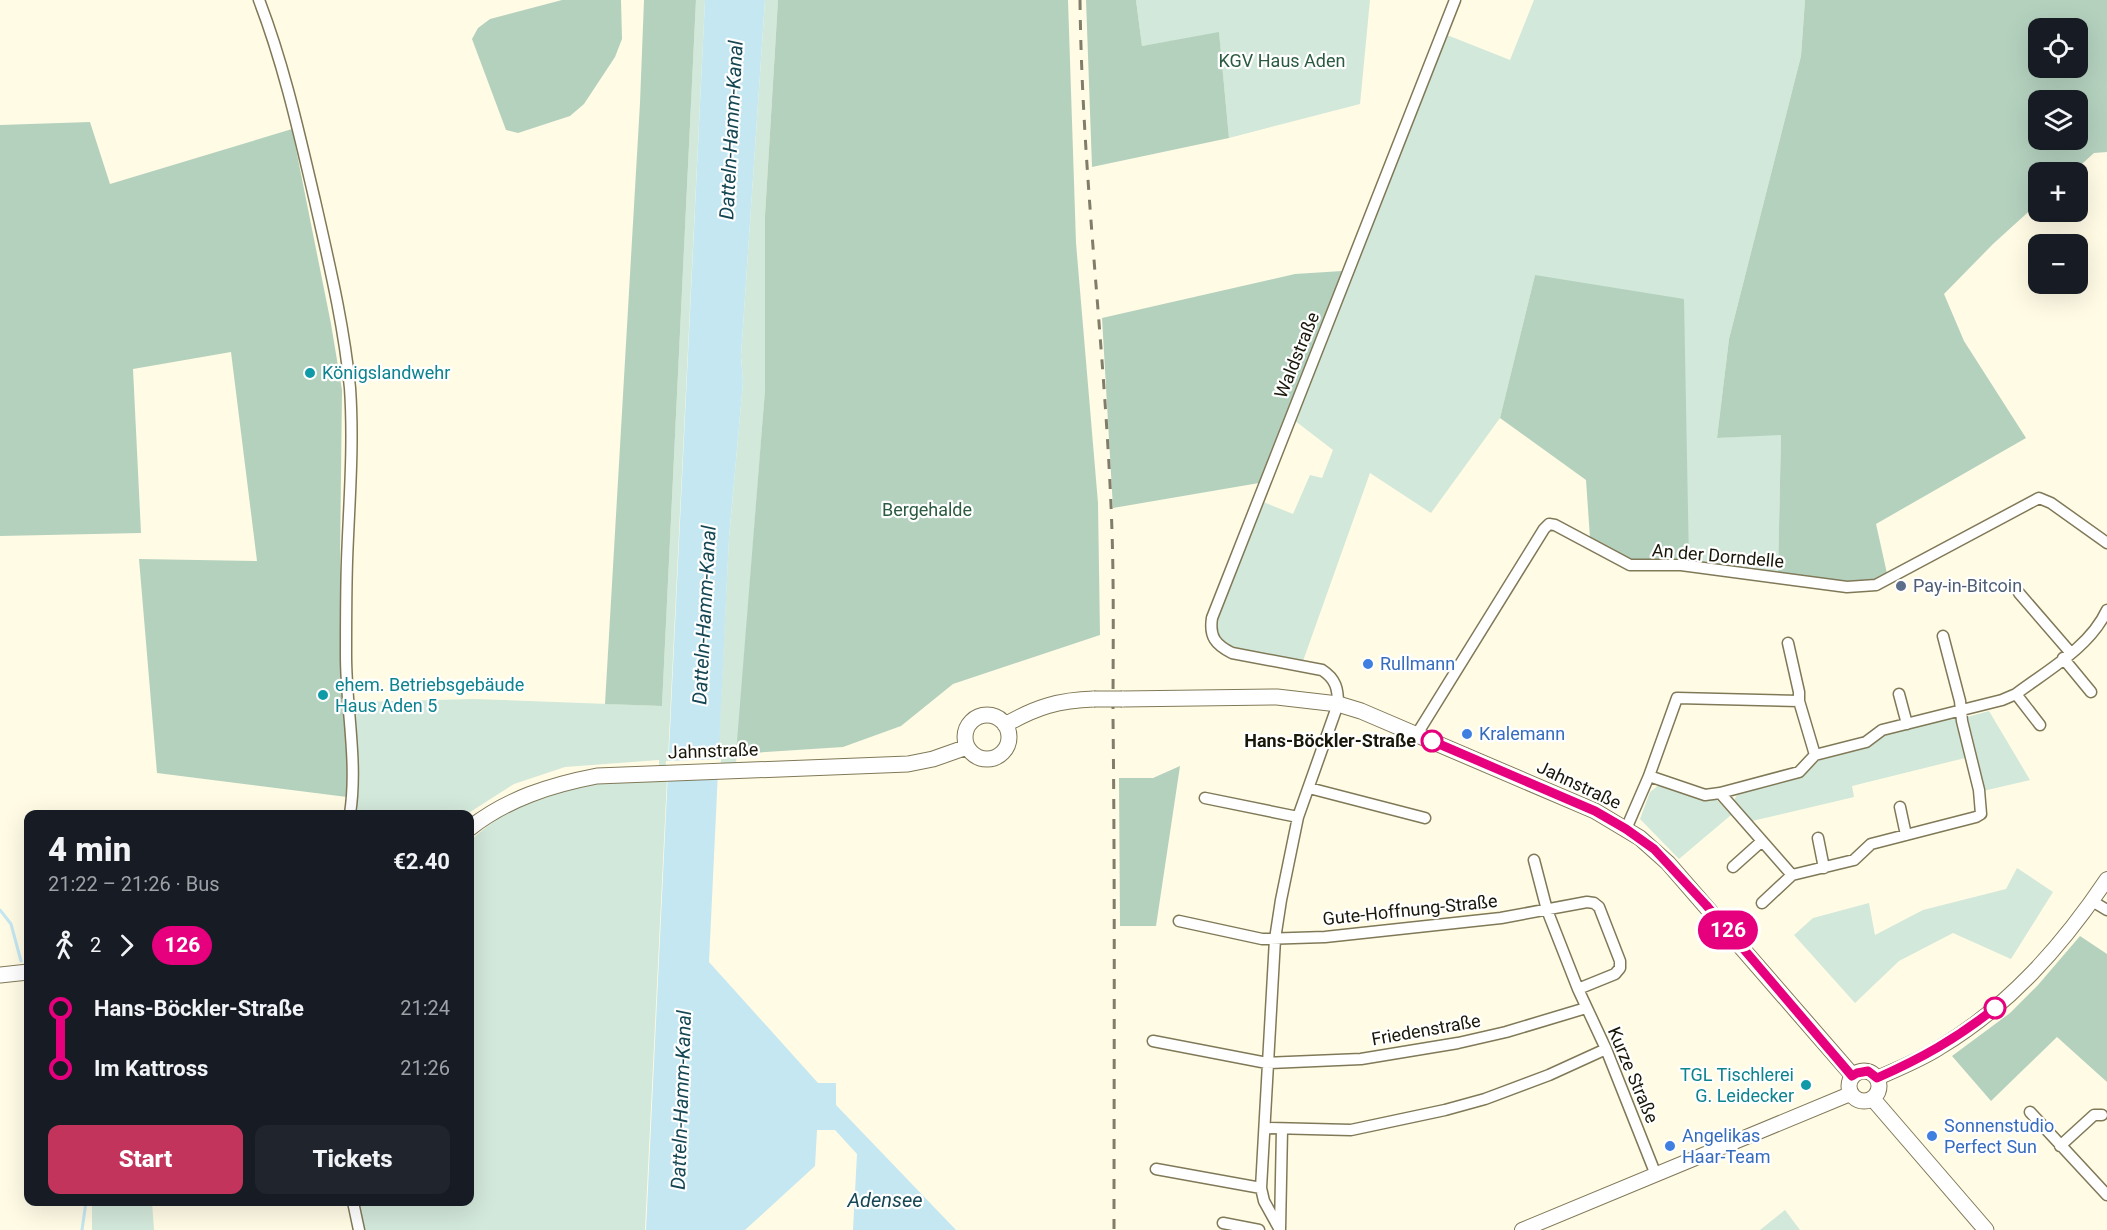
<!DOCTYPE html>
<meta charset="utf-8">
<style>
:root{--surface:#171b24;--page:#20242c;--text:#f1f3f6;--muted:#9ea1a6;--accent:#c2345c}
body{margin:0;font-family:Roboto,sans-serif;background:var(--page);color:var(--text);height:100vh;display:flex;flex-direction:column;font-size:22px;white-space:nowrap}
*{box-sizing:border-box;margin:0}
p{font-size:20px;color:var(--muted)}
.icon{flex:none;width:33px;height:33px;fill:none;stroke:currentColor;stroke-width:2;stroke-linecap:round;stroke-linejoin:round}
.map{position:relative;flex:1;overflow:hidden}
.panel{position:absolute;left:24px;top:810px;width:450px;height:396px;display:flex;flex-direction:column;background:var(--surface);border-radius:12px;box-shadow:0 6px 24px #0002}
.panel>*{flex:none}
.badge{padding:0 12px;border-radius:20px;font-size:21px;line-height:39px}
.buttons{position:absolute;left:2028px;top:18px;display:grid;gap:12px}
.buttons a{display:grid;place-items:center;width:60px;height:60px;border-radius:12px;background:var(--surface);box-shadow:0 6px 24px #0002;font-size:30px}
.map>.badge{position:absolute;translate:-50% -50%;box-shadow:0 0 0 3px #fff}
.legs{display:flex;align-items:center;gap:9px;height:66px;padding:0 24px;font-size:20px}
.legs p{margin-inline-start:auto}
.head{display:flex;align-items:center;justify-content:space-between;height:102px;padding:0 24px}
h1{font-size:33px;font-weight:800;line-height:45px}
.button{display:flex;gap:12px;margin-top:auto;padding:12px 24px}
.button a{flex:1;height:69px;border-radius:12px;background:var(--accent);color:#fff;font-size:24px;font-weight:800;line-height:69px;text-align:center}
.button a+a{background:var(--page);color:var(--text)}
ul{padding:0 24px;list-style:none}
li{display:flex;align-items:center;gap:21px;height:60px;font-size:22px}
li i{display:grid;place-items:center;width:9px;height:100%;margin:0 8px;background:currentColor}
li i::after{content:'';width:15px;height:15px;margin:-8px;border:4px solid;border-radius:50%;background:var(--surface)}
li p{margin-inline-start:auto}
li:first-child i{background:linear-gradient(#0000 50%,currentColor 0)}
li:last-child i{background:linear-gradient(currentColor 50%,#0000 0)}
.map>svg:first-child{display:block}
</style>
<div class="map">
<svg width="2107" height="1230" viewBox="0 0 2107 1230">
<rect width="100%" height="100%" fill="#fffbe5"/>
<path fill="#d2e8da" d="M 696,0 L 705,0 L 645,1230 L 358,1230 L 355,1202 L 470,1202 L 470,841 C 509,805 559,784 613,782 C 628,781 644,783 659,781 L 659,760 L 565,767 L 514,784 L 467,814 L 357,814 L 356,702 L 473,699 L 662,706 Z
M 765,0 L 778,0 L 765,215 L 765,390 L 735,777 L 717,779 L 729,538 L 743,382 L 741,356 Z
M 1136,0 L 1370,0 L 1360,104 L 1229,138 L 1219,33 L 1142,46 Z
M 1534,0 L 1805,0 L 1801,56 L 1729,339 L 1717,438 L 1781,434 L 1778,573 L 1689,563 L 1535,275 L 1500,418 L 1431,513 L 1370,473 L 1303,661 L 1229,646 L 1219,636 L 1216,623 L 1261,501 L 1293,514 L 1310,475 L 1322,478 L 1333,450 L 1294,420 L 1447,35 L 1510,60 Z
M 1989,711 L 2030,780 L 1983,791 L 1967,717 Z
M 1956,717 L 1965,758 L 1852,786 L 1854,797 L 1752,821 L 1733,802 L 1738,793 L 1803,775 L 1820,760 L 1864,749 L 1882,736 Z
M 1659,785 L 1700,799 L 1716,799 L 1731,815 L 1679,859 L 1640,819 L 1650,792 Z
M 2017,868 L 2053,892 L 2011,959 L 1953,933 L 1899,961 L 1855,1003 L 1794,935 L 1813,918 L 1869,903 L 1875,935 L 1923,910 L 2006,889 Z
M 92,1202 L 152,1202 L 154,1230 L 92,1230 Z
M 1785,1210 L 1800,1230 L 1760,1230 Z"/>
<path fill="#b4d1be" fill-rule="evenodd" d="M 562,0 L 621,0 L 622,39 L 615,57 L 584,104 L 570,116 L 518,133 L 506,130 L 472,39 L 478,28 L 490,19 Z
M 644,0 L 696,0 L 662,706 L 605,704 L 640,103 Z
M 778,0 L 1068,0 L 1076,243 L 1098,503 L 1100,635 L 953,684 L 901,726 L 843,747 L 736,754 L 765,390 L 765,215 Z
M 1086,0 L 1136,0 L 1142,46 L 1219,32 L 1229,138 L 1092,167 Z
M 1805,0 L 2107,0 L 2107,152 L 2094,153 L 2073,172 L 2038,172 L 2038,203 L 1993,244 L 1944,294 L 1964,341 L 2026,438 L 1876,524 L 1888,578 L 1847,587 L 1778,573 L 1781,435 L 1717,438 L 1729,339 L 1801,56 ZM 2038,28 L 2078,28 L 2078,68 L 2038,68 ZM 2038,100 L 2078,100 L 2078,140 L 2038,140 Z
M 90,122 L 110,184 L 292,129 L 331,324 L 342,390 L 340,562 L 348,738 L 347,797 L 157,773 L 139,559 L 257,561 L 231,352 L 133,369 L 141,533 L 0,536 L 0,125 Z
M 1342,271 L 1259,483 L 1113,508 L 1102,318 L 1295,274 Z
M 1535,275 L 1684,299 L 1689,563 L 1629,560 L 1590,538 L 1586,480 L 1500,418 Z
M 1180,766 L 1156,926 L 1120,926 L 1119,778 L 1153,778 Z
M 2080,936 L 2107,954 L 2107,1082 L 2057,1037 L 1991,1101 L 1952,1056 L 2010,1013 L 2038,985 Z"/>
<path fill="#c4e7f2" d="M 705,0 L 765,0 L 741,356 L 743,382 L 729,538 L 709,962 L 818,1083 L 836,1083 L 836,1105 L 956,1230 L 853,1230 L 857,1154 L 835,1130 L 817,1130 L 815,1166 L 745,1230 L 646,1230 Z"/>
<path fill="#fffbe5" d="M 721,759 L 720,779 L 665,780 L 666,761 Z"/>
<g fill="none" stroke-linecap="round" stroke-linejoin="round">
<path stroke="#c4e7f2" stroke-width="3" d="M 0,910 L 11,924 L 21,961
M 82,1230 L 86,1202"/>
<g stroke="#807958" stroke-width="13">
<path id="minor" d="M 259,0 C 284,65 299,133 315,201 C 329,263 344,325 350,388 C 354,446 349,503 347,561 C 346,592 346,624 346,656 C 346,708 358,762 350,814
M 2019,593 L 2070,652
M 1788,643 L 1799,692 L 1799,701
M 2063,658 L 2091,692
M 1899,694 L 1907,724
M 2016,694 L 2040,725
M 1417,734 L 1544,529 L 1549,524 L 1555,525 L 1630,565 L 1681,565 L 1847,587 L 1876,585 L 2039,498 L 2051,503 L 2107,543
M 1815,755 L 1799,701 L 1677,698 L 1649,776 L 1705,795 L 1720,793 L 1799,772 L 1815,755 L 1866,742 L 1882,730 L 2002,700 L 2016,694 C 2048,670 2090,647 2107,610
M 1309,788 L 1425,818
M 1720,793 L 1792,875 L 1854,860 L 1871,844 L 1976,817 L 1981,814 L 1979,790 L 1962,721 L 1960,701 L 1943,636
M 1205,798 L 1298,817
M 1900,807 L 1906,835
M 1626,829 L 1649,776
M 1818,838 L 1824,868
M 1534,860 L 1547,910 L 1578,989 L 1606,1049 L 1656,1175
M 1733,867 L 1762,841
M 2092,901 L 2107,910
M 1762,903 L 1792,875
M 1179,921 L 1262,939 L 1325,937 L 1501,918 L 1587,902 L 1594,903 L 1599,907 L 1620,961 L 1620,968 L 1615,974 L 1578,989
M 1153,1041 L 1267,1063 L 1361,1059 L 1458,1043 L 1506,1032 L 1586,1008
M 2030,1112 L 2107,1195
M 1265,1128 L 1351,1130 L 1445,1110 L 1485,1099 L 1549,1075 L 1606,1049
M 2060,1146 L 2094,1115 L 2102,1115
M 1156,1169 L 1261,1188
M 353,1202 L 359,1230
M 1223,1223 L 1259,1230
M 1280,1229 L 1282,1129
M 1280,1230 L 1264,1201 L 1261,1188 L 1275,939 L 1281,900 L 1298,817 L 1338,704 C 1338,689 1336,679 1322,670 L 1232,653 C 1216,645 1209,637 1212,618 L 1455,0"/>
</g>
<g stroke="#807958" stroke-width="16">
<path id="tertiary" d="M 1877,1078 C 1898,1069 1920,1060 1939,1048 C 2009,1006 2062,946 2107,879
M 1522,1230 L 1850,1094"/>
</g>
<g stroke="#807958" stroke-width="17">
<path id="secondary" d="M 1122,699 L 1277,697 L 1338,704 L 1361,711 L 1595,811 L 1640,838 L 1668,863 L 1853,1076
M965 737a22 22 0 1 1 44 0a22 22 0 1 1-44 0Z
M 1005,725 C 1036,707 1059,700 1094,699
M 470,828 C 507,799 550,785 597,776 L 908,764 L 933,759 L 967,747
M 0,975 L 28,972
M1849 1086a15 15 0 1 1 30 0a15 15 0 1 1-30 0Z
M 1873,1099 L 1986,1230"/>
</g>
<use href="#minor" stroke="#fff" stroke-width="10"/>
<use href="#tertiary" stroke="#fff" stroke-width="14"/>
<use href="#secondary" stroke="#fff" stroke-width="15"/>
<path stroke="#807d6b" stroke-width="3" stroke-dasharray="10 10" stroke-linecap="butt" d="M 1080,0 C 1082,178 1106,354 1112,531 C 1114,593 1113,655 1113,717 C 1115,888 1114,1059 1114,1230"/>
<g stroke="#807958" stroke-width="17" stroke-linecap="butt">
<path id="secondary-bridge" d="M 1094,699 L 1122,699"/>
</g>
<use href="#secondary-bridge" stroke="#fff" stroke-width="15"/>
</g>
<g fill="none" stroke-linecap="round" stroke-linejoin="round">
<g stroke="#fff" stroke-width="14">
<path id="line-1" d="M 1432,741 L 1595,811 L 1626,829 L 1654,849 L 1706,905 L 1852,1076 L 1857,1073 L 1868,1071 L 1877,1078 C 1922,1058 1956,1039 1995,1008"/>
</g>
<use href="#line-1" stroke="#e6007e" stroke-width="9"/>
</g>
<g fill="#0f9aa8" stroke="#fff" stroke-width="2">
<circle cx="310" cy="373" r="6"/>
<circle cx="323" cy="695" r="6"/>
<circle cx="1806" cy="1085" r="6"/>
</g>
<circle fill="#5c6f8a" stroke="#fff" stroke-width="2" cx="1901" cy="586" r="6"/>
<g fill="#3f7fe0" stroke="#fff" stroke-width="2">
<circle cx="1368" cy="664" r="6"/>
<circle cx="1467" cy="734" r="6"/>
<circle cx="1932" cy="1136" r="6"/>
<circle cx="1670" cy="1146" r="6"/>
</g>
<g fill="#fff" stroke="#e6007e" stroke-width="3">
<circle cx="1432" cy="741" r="10"/>
<circle cx="1995" cy="1008" r="10"/>
</g>
<g text-anchor="middle" stroke-width="4.5" stroke-linejoin="round" paint-order="stroke">
<g font-size="18" fill="#2a5a3f" stroke="#fff">
<text x="1282" y="67">KGV Haus Aden</text>
<text x="927" y="516">Bergehalde</text>
</g>
<g font-size="18" fill="#191709" stroke="#fff">
<text transform="translate(1297 355) rotate(-68)" y="6">Waldstraße</text>
<text transform="translate(1718 556) rotate(5)" y="6">An der Dorndelle</text>
<text transform="translate(713 751) rotate(-2)" y="6">Jahnstraße</text>
<text transform="translate(1579 785) rotate(25)" y="6">Jahnstraße</text>
<text transform="translate(1410 910) rotate(-6)" y="6">Gute-Hoffnung-Straße</text>
<text transform="translate(1426 1030) rotate(-10)" y="6">Friedenstraße</text>
<text transform="translate(1633 1075) rotate(67)" y="6">Kurze Straße</text>
</g>
<g font-size="18" fill="#0d838f" stroke="#fff" text-anchor="start">
<text x="322" y="379">Königslandwehr</text>
<text x="335" y="691">ehem. Betriebsgebäude<tspan x="335" dy="21">Haus Aden 5</tspan></text>
<text x="1794" y="1081" text-anchor="end">TGL Tischlerei<tspan x="1794" dy="21">G. Leidecker</tspan></text>
</g>
<g font-size="18" fill="#4e5e75" stroke="#fff" text-anchor="start">
<text x="1913" y="592">Pay-in-Bitcoin</text>
</g>
<g font-size="18" fill="#366cbe" stroke="#fff" text-anchor="start">
<text x="1380" y="670">Rullmann</text>
<text x="1479" y="740">Kralemann</text>
<text x="1944" y="1132">Sonnenstudio<tspan x="1944" dy="21">Perfect Sun</tspan></text>
<text x="1682" y="1142">Angelikas<tspan x="1682" dy="21">Haar-Team</tspan></text>
</g>
<g font-size="18" font-weight="bold" fill="#191709" stroke="#fff" text-anchor="end">
<text x="1416" y="747">Hans-Böckler-Straße</text>
</g>
<g font-size="20" font-style="italic" fill="#164754" stroke="#fff">
<text transform="translate(731 130) rotate(-87)" y="7">Datteln-Hamm-Kanal</text>
<text transform="translate(704 615) rotate(-87)" y="7">Datteln-Hamm-Kanal</text>
<text transform="translate(681 1100) rotate(-88)" y="7">Datteln-Hamm-Kanal</text>
<text x="885" y="1207">Adensee</text>
</g>
</g>
</svg>
<div class="buttons">
<a><svg class="icon" aria-label="locate" viewBox="0 0 24 24"><circle cx="12" cy="12" r="6"/><path d="M12 2v4M12 18v4M2 12h4M18 12h4"/></svg></a>
<a><svg class="icon" aria-label="layers" viewBox="0 0 24 24"><path d="M12 4l9 5-9 5-9-5zM3 14l9 5 9-5"/></svg></a>
<a>+</a>
<a>−</a>
</div>
<b class="badge" style="left:1728px;top:930px;background:#e6007e;color:#fff">126</b>
<section class="panel">
<div class="head"><div><h1>4 min</h1><p>21:22 – 21:26 · Bus</p></div><b>€2.40</b></div>
<div class="legs"><svg class="icon" aria-label="walk" viewBox="0 0 24 24"><circle cx="13" cy="4" r="2"/><path d="M13 8l-2 6 4 7M11 14l-3 7M7 12l3-4h3l4 4"/></svg>2<svg class="icon" aria-label="forward" viewBox="0 0 24 24"><path d="M9 5l7 7-7 7"/></svg><b class="badge" style="background:#e6007e;color:#fff">126</b></div>
<ul>
<li><i style="color:#e6007e"></i><b>Hans-Böckler-Straße</b><p>21:24</p></li>
<li><i style="color:#e6007e"></i><b>Im Kattross</b><p>21:26</p></li>
</ul>
<div class="button"><a>Start</a><a>Tickets</a></div>
</section>
</div>
